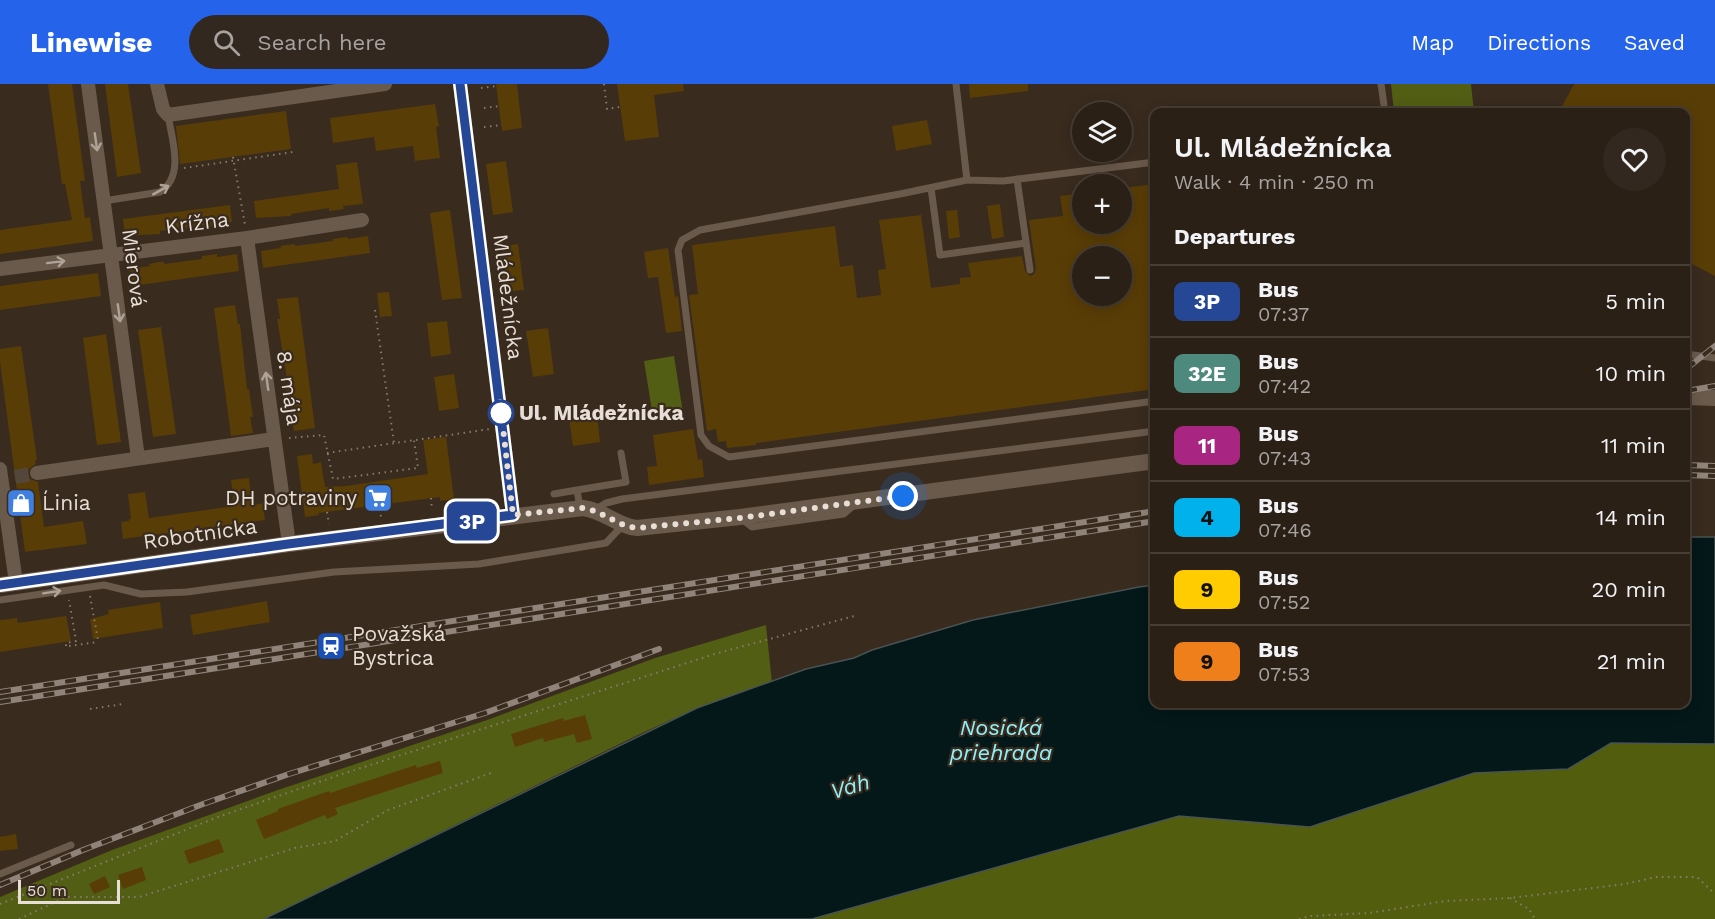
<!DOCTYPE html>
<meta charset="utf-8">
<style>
:root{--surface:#2b2016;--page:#33281f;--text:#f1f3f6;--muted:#a6a3a1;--line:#473e35;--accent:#2563eb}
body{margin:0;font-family:"Work Sans",sans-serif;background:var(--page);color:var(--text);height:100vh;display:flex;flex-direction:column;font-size:22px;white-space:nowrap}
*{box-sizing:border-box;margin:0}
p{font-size:20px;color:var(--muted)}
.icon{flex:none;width:33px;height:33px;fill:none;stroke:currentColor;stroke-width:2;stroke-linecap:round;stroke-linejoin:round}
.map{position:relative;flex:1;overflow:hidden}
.panel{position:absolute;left:1150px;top:24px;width:540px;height:600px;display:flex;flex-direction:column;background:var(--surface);border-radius:12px;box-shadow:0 3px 15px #0003,0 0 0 2px var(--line)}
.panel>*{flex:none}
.badge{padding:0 12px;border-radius:9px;font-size:21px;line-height:39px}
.controls{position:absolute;left:1072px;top:18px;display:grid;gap:12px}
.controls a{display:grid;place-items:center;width:60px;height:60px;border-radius:50%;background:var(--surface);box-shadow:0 3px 15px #0003,0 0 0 2px var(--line);font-size:30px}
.scale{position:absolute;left:18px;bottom:15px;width:102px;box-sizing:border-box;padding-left:6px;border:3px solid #e7ded6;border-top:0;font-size:16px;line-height:21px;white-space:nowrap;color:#e7ded6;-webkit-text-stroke:4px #392b1e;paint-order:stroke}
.you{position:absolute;width:30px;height:30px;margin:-15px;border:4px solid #fff;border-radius:50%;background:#1a73e8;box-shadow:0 0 0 9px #1a73e833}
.map>.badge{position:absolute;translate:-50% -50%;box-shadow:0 0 0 3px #fff}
h2{padding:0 24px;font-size:22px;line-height:54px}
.round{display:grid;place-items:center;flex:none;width:63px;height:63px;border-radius:32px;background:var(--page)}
.headline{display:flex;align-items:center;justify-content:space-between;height:102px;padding:0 24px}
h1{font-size:28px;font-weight:600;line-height:45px}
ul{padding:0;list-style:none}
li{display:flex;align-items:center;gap:18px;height:72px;padding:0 24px;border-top:2px solid var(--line)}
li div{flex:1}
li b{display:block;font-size:22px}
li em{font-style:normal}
li .badge{min-width:66px;font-weight:700;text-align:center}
header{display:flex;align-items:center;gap:36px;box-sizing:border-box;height:84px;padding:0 30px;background:var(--accent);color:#fff}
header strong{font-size:28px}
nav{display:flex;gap:33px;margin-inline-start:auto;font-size:21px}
.search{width:420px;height:54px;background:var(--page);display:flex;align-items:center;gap:15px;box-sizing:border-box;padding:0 21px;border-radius:33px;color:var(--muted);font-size:22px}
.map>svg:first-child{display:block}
</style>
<header>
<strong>Linewise</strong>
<div class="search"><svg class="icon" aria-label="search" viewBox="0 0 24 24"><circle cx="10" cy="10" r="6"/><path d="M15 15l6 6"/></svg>Search here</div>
<nav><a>Map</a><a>Directions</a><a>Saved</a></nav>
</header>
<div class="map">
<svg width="1715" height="835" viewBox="0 0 1715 835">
<rect width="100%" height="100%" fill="#392b1e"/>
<path fill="#525e13" d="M 1391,0 L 1471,0 L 1474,28 L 1394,28 Z
M 674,272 L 683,329 L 653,333 L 644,277 Z
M 766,541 L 772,599 L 697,624 L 642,649 L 264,835 L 0,835 L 0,813 L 112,766 L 275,707 L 490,635 L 655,574 Z"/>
<path fill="#525e0d" d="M 1611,659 L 1715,660 L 1715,835 L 812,835 L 1179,732 L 1310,743 L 1474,689 L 1568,685 Z"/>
<path fill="#041719" stroke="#485352" stroke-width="1.5" d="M 1686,453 L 1715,453 L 1715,660 L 1611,659 L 1568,685 L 1474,689 L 1310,743 L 1179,732 L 812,835 L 264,835 L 697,624 L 806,585 L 854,574 L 872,566 L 973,536 L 1139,503 L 1155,501 L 1155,620 L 1686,620 Z"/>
<path fill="#593d07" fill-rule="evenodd" d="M 48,0 L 72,0 L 85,97 L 80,97 L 85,134 L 90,133 L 93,157 L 0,170 L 0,146 L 72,136 L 65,100 L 62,100 Z
M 105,0 L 128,0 L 141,89 L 117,93 Z
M 496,0 L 517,0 L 522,44 L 502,47 Z
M 617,0 L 683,0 L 684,7 L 654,11 L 659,53 L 625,57 Z
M 969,0 L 1028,0 L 1028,7 L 970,14 Z
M 1574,0 L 1715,0 L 1715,192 L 1686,177 L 1686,28 L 1559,28 Z
M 435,20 L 439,42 L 436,43 L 440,74 L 415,77 L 413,62 L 376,67 L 374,53 L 333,59 L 330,34 Z
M 286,27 L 291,65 L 180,80 L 176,42 Z
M 927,36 L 932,60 L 896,67 L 892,42 Z
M 506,77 L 513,128 L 493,131 L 486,80 Z
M 357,78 L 363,120 L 343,122 L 344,125 L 329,127 L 329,124 L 291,130 L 291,132 L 256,134 L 254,117 L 339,105 L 336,81 Z
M 1155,100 L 1155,305 L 756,359 L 756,361 L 727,364 L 726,357 L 718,358 L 716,345 L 707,347 L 689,211 L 698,210 L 692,161 L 835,142 L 840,183 L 853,181 L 857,214 L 881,211 L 878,186 L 886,185 L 879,136 L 921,131 L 931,204 L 960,200 L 960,194 L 971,193 L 968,179 L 1022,172 L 1025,187 L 1030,192 L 1034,190 L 1036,185 L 1029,136 L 1063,132 L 1060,112 L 1083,109 L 1083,140 L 1122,140 L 1122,104 ZM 1083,172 L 1122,172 L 1122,212 L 1083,212 Z
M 1000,120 L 1004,153 L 992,155 L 987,122 Z
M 230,121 L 232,138 L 198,145 L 198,142 L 160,147 L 160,150 L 125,152 L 123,135 Z
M 450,126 L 462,214 L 442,216 L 430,129 Z
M 957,126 L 960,153 L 949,155 L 946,127 Z
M 368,152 L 370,169 L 263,184 L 261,167 L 281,164 L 280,162 L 295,160 L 295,162 L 333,157 L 333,155 L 347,153 L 348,155 Z
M 518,160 L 524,206 L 503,208 L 497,163 Z
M 668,164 L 675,213 L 678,212 L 682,247 L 666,249 L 658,193 L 648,194 L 644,168 Z
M 217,170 L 217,173 L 237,170 L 239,187 L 132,202 L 130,185 L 150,182 L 149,180 L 159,178 L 164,178 L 164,180 L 202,175 L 202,172 Z
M 98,189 L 101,212 L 0,226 L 0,202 Z
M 389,208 L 392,232 L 380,233 L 377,209 Z
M 298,213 L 315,344 L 294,347 L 291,328 L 289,328 L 285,300 L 288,300 L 277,235 L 280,235 L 277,215 Z
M 235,221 L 238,240 L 240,240 L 247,305 L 249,305 L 253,333 L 250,333 L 253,349 L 231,352 L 214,224 Z
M 447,237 L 451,270 L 431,273 L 427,239 Z
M 161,243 L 176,350 L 153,353 L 138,246 Z
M 548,244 L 554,290 L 533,293 L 526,247 Z
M 106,250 L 121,358 L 97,361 L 83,254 Z
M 21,262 L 37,376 L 35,376 L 36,380 L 29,385 L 28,390 L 30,395 L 38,398 L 44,443 L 83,437 L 87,460 L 25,468 L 0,278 L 0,265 Z
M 454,290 L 459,324 L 439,327 L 434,293 Z
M 597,331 L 600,358 L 573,362 L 569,334 Z
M 693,345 L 698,376 L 702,375 L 704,393 L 649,401 L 647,383 L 657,382 L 653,351 Z
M 446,353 L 454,415 L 440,417 L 440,413 L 318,429 L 319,431 L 305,433 L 297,372 L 312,370 L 313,380 L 321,378 L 325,403 L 346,402 L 428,390 L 423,356 Z
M 249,394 L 252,419 L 254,418 L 254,421 L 263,419 L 265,436 L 123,455 L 121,438 L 129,437 L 129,435 L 131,435 L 128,410 L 145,408 L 149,434 L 234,422 L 231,396 Z
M 267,517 L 270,538 L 193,551 L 190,531 Z
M 160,518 L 163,544 L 93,555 L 90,535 L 109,530 L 108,526 Z
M 66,532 L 71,557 L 0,568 L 0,536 L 17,534 L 18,539 Z
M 585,631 L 592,655 L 577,659 L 574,650 L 544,658 L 543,654 L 515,663 L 511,650 L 563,634 L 564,637 Z
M 440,677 L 443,689 L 335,724 L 338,730 L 327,735 L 325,731 L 264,755 L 256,736 L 278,727 L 278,725 L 329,707 L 330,709 L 416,681 L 417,684 Z
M 16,750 L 18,765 L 0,767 L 0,753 Z
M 219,755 L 224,768 L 189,780 L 184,767 Z
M 142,783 L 146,796 L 123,805 L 118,791 Z
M 105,792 L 110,803 L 94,810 L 89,800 Z"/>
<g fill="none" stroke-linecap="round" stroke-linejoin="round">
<path stroke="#53463a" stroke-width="14" stroke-dasharray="14 7" stroke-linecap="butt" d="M 15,393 L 37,389"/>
<path stroke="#877b70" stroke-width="2" stroke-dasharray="1.5 4.5" stroke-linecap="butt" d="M 604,0 L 607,25 L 620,23
M 481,4 L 497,2
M 484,24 L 499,22
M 484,43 L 502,41
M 233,73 L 245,141
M 184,84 L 293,68 L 295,66
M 375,226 L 394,359
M 289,354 L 324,351 L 333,395 L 418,384 L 414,356
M 327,369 L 490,345
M 431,414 L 432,426
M 379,419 L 381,433
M 327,428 L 329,440
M 90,512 L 98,556
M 66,562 L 66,559 L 76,557 L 69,516
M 69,562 L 98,558
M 90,625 L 123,620
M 1510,814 L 1529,825 L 1535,835
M 0,820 L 218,733 L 336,692 L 718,569 L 858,531
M 19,835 L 66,813 L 139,813 L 295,764 L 335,757 L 388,726 L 491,689
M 1299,835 L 1311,832 L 1369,829 L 1446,817 L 1510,814 L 1625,800 L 1656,793 L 1697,793 L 1715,810"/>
<path stroke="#6a5a4c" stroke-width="7" d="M 956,0 L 967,96 L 900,110 L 700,146 L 682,156 L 678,166 L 701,351 L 709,362 L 729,373 L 1155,317
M 1381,0 L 1385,28
M 1017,95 L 1030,186
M 967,96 L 1003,97 L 1155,78
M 931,104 L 940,171 L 1026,159
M 104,117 L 160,108 C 185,92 172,56 168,31
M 1686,270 L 1715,274
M 554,410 L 577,406
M 580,424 L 577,406 L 626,398 L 621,369
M 596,425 L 606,419 L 622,415 L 1155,347
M 742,435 L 752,443 L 844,430 L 853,422
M 0,516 L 104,501 L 141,510 L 187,508 L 334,488 L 479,480 L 606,459 L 623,441
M 0,790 L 71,761"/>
<path stroke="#6a5a4c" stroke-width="14" d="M 88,0 L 138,374
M 157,0 L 163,25 L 168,31 L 385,0
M 460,0 L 513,431
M 247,154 L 289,460
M 0,185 L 247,154 L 362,136
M 0,385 L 16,499
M 37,389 L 274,355"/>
<path stroke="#6a5a4c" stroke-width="16" d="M 1686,313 L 1715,314
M 0,501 L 289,460 L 583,424 C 603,426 617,442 637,444 L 740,433 L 1155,377"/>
<g stroke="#90847a" stroke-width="6">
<path id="rail" d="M 1686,285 L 1715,262
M 1686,307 L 1715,302
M 1686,381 L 1715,382
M 1686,391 L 1715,392
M 0,608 L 1155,427
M 0,618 L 1155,437
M 0,801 L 83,766 L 203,720 L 289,690 L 485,629 L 659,565"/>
</g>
<use href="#rail" stroke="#392b1e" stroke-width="4" stroke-dasharray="11" stroke-linecap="butt"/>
</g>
<defs><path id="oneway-shaft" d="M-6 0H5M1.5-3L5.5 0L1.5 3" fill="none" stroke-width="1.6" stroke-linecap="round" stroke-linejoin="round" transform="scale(1.5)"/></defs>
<g stroke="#afa398">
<use href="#oneway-shaft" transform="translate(96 58) rotate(82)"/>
<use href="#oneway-shaft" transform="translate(161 106) rotate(-29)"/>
<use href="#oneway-shaft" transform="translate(56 178) rotate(-7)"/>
<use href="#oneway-shaft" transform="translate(119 229) rotate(82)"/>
<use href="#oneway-shaft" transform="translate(267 297) rotate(-98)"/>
<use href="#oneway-shaft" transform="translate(52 508) rotate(-9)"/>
</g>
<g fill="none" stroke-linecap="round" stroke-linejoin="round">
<g stroke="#fff" stroke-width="14">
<path id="line" d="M 0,501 L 288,460 L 513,431 L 460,0"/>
</g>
<use href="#line" stroke="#264796" stroke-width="9"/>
<path stroke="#e7ded6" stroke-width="6" stroke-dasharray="0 10.8" d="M 501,329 L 500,318 L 513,431 L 583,424 C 603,427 617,442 637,444 L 740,434 L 903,412"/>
</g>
<defs>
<g id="supermarket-square" transform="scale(1.5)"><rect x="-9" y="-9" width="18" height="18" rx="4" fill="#3f7fe0" stroke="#392b1e"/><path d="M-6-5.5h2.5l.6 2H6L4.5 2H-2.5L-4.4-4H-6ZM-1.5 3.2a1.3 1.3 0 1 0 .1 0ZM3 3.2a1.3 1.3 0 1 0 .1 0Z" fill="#fff"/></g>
<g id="shop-square" transform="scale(1.5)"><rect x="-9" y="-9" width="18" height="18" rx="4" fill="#3f7fe0" stroke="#392b1e"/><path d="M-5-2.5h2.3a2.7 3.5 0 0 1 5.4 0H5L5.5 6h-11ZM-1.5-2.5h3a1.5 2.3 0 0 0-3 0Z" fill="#fff"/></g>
<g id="station-square" transform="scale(1.5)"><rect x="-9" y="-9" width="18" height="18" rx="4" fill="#1a4fb4" stroke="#392b1e"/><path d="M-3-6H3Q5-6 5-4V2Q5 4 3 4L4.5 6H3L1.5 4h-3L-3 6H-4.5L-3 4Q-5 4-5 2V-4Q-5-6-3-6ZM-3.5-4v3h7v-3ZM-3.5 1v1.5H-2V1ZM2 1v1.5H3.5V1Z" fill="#fff"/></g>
</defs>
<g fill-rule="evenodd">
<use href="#supermarket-square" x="378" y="414"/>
<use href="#shop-square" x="21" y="419"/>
<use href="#station-square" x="331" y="562"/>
</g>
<circle fill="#fff" stroke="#264796" stroke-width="3" cx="501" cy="329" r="12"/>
<g text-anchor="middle" stroke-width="4.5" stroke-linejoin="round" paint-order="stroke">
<g font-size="21" fill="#e7ded6" stroke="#392b1e">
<text transform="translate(197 139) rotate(-7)" y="7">Krížna</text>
<text transform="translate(134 184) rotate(83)" y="7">Mierová</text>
<text transform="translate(508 213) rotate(83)" y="7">Mládežnícka</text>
<text transform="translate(289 304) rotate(82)" y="7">8. mája</text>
<text transform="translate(200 450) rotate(-8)" y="7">Robotnícka</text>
</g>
<g font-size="21" font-weight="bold" fill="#e7ded6" stroke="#392b1e" text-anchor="start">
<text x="519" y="336">Ul. Mládežnícka</text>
</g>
<g font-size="21" fill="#e7ded6" stroke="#392b1e" text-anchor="start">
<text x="357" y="421" text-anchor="end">DH potraviny</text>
<text x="42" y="426">Ĺinia</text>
<text x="352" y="557">Považská<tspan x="352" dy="24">Bystrica</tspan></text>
</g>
<g font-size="22" font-style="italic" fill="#8ff1fc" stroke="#392b1e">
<text x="1001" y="651">Nosická<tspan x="1001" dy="25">priehrada</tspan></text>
<text transform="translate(850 702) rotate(-16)" y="8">Váh</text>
</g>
</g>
</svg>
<div class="controls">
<a><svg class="icon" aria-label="layers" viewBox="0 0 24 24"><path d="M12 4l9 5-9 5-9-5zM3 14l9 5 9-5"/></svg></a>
<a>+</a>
<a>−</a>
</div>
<div class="scale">50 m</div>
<div class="you" style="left:903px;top:412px"></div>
<b class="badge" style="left:472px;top:437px;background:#264796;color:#fff">3P</b>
<section class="panel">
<div class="headline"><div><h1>Ul. Mládežnícka</h1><p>Walk · 4 min · 250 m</p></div><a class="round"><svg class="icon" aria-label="heart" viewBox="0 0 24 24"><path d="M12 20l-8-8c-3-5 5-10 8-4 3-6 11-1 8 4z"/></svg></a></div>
<h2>Departures</h2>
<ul>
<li><span class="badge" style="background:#264796;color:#fff">3P</span><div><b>Bus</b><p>07:37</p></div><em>5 min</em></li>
<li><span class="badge" style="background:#4d897c;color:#fff">32E</span><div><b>Bus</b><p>07:42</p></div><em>10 min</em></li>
<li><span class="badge" style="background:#a82682;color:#fff">11</span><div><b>Bus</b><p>07:43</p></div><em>11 min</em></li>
<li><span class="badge" style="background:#00b1eb;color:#111">4</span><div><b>Bus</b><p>07:46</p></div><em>14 min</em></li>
<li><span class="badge" style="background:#fecc00;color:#111">9</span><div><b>Bus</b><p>07:52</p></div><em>20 min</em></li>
<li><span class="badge" style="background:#ef7f1a;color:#111">9</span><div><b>Bus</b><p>07:53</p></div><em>21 min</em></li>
</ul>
</section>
</div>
